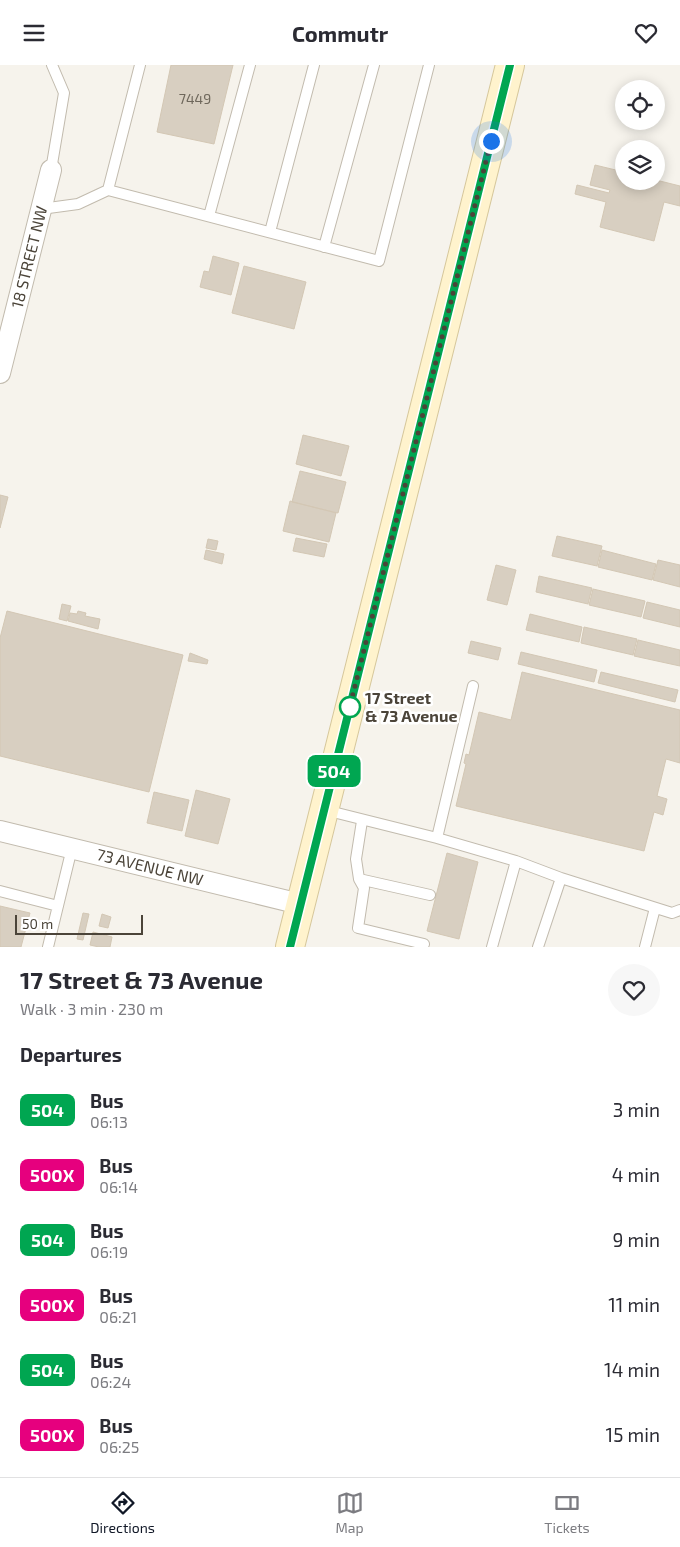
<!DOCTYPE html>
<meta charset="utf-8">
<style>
:root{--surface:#fff;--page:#f7f7f7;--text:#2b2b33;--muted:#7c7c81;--line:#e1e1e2;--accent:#111827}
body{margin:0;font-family:"Exo 2",sans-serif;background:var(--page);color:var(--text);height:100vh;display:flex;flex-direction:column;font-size:19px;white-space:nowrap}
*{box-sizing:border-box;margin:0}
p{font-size:16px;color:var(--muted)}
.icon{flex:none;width:28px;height:28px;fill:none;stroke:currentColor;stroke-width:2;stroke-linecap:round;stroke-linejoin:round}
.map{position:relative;height:882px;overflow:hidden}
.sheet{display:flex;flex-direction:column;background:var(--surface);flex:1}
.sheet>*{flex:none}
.badge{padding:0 10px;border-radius:8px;font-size:18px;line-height:32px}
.controls{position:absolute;left:615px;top:15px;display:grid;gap:10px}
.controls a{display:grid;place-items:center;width:50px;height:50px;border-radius:50%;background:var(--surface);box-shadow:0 2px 12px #0003;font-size:25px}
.scale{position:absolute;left:15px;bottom:12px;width:128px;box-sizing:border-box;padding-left:5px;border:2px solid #4b4439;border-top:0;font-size:14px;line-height:18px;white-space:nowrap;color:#4b4439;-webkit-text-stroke:4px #fff;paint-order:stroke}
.you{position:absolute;width:25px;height:25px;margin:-12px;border:4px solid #fff;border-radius:50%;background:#1a73e8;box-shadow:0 0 0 8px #1a73e833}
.map>.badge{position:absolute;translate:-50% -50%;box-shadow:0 0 0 2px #fff}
h2{padding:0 20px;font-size:19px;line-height:45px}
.round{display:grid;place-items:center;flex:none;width:52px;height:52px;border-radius:26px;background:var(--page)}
.head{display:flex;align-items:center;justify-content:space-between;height:85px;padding:0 20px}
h1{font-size:24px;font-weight:700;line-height:38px}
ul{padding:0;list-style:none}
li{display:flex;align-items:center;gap:15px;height:65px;padding:0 20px}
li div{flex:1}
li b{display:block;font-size:19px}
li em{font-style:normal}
li .badge{min-width:55px;font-weight:700;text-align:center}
header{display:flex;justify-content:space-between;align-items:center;height:65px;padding:0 20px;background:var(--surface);font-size:22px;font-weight:700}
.tabs{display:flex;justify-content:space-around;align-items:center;height:70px;border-top:1px solid var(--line);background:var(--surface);font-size:14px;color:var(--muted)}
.tabs a{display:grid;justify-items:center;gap:2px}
.tabs .current{color:var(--accent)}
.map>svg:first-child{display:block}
</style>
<header><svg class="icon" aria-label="menu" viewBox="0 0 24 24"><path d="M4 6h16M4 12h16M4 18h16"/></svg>Commutr<svg class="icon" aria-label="heart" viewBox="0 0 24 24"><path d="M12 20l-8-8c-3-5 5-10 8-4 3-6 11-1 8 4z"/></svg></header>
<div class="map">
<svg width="680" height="882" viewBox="0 0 680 882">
<rect width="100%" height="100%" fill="#f6f3ec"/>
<path fill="#d8cfc1" stroke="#d3c7b4" d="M 171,0 L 233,0 L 214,79 L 157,67 Z
M 595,100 L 624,107 L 624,116 L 656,116 L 656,115 L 680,121 L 680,141 L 664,137 L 654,176 L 600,162 L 606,137 L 575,129 L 577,120 L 609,128 L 610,125 L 590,120 Z
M 213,191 L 239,198 L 231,230 L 200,222 L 204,206 L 209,207 Z
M 244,201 L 306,217 L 294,264 L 232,248 Z
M 303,370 L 349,381 L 341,411 L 296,399 Z
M 300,406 L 346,417 L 338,448 L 292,437 Z
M 0,430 L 8,432 L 0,463 Z
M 290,436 L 336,448 L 329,477 L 283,466 Z
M 557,471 L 602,481 L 597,501 L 552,491 Z
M 296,473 L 327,479 L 324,492 L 293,486 Z
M 208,474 L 218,476 L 216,485 L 206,483 Z
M 206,485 L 224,489 L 222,499 L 204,494 Z
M 602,485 L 656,499 L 652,515 L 598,502 Z
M 658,495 L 680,500 L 680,522 L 653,515 Z
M 496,500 L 516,505 L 507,540 L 487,535 Z
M 539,511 L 592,523 L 588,539 L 536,527 Z
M 593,524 L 645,536 L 641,552 L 589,540 Z
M 647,537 L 680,545 L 680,562 L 643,553 Z
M 62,539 L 71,541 L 67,556 L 59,554 Z
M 7,546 L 183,590 L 149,727 L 0,691 L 0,573 Z
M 78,546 L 86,548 L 85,551 L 100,554 L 98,564 L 68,556 L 70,548 L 77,549 Z
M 530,549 L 582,562 L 579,577 L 526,565 Z
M 584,562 L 637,574 L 633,590 L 581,578 Z
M 638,575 L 680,585 L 680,601 L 634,591 Z
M 471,576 L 501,583 L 498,595 L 468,588 Z
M 521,587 L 597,605 L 594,617 L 518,599 Z
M 190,588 L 208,595 L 207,599 L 188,596 Z
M 522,607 L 680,645 L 680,698 L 666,694 L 657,731 L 667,734 L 663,750 L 654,747 L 644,786 L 456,741 L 466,699 L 464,698 L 466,689 L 469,690 L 479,647 L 511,655 Z
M 601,607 L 678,625 L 675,637 L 598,618 Z
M 196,725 L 230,734 L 218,779 L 185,771 Z
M 154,727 L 189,735 L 182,766 L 147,758 Z
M 447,788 L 478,797 L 459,874 L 427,866 Z
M 0,841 L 30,848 L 21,882 L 0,882 Z
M 83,848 L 89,849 L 83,875 L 77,874 Z
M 102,849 L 111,852 L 108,863 L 99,861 Z
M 93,867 L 112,872 L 110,882 L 99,882 L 90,880 Z"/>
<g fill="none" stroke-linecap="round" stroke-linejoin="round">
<g stroke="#c2bbae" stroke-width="12">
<path id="service" d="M 51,105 L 64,28 L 52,0
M 108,125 L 140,0
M 41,144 L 78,139 L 108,125 L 379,196 L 429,0
M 209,151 L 250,0
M 270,167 L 314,0
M 324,182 L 374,0
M 325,745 L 437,773 L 473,621
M 362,756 L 356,794 L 359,814 L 364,823 L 358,863 L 424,879
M 437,773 L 516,796 L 561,813 L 672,848 L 680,845
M 359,814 L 430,830
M 0,826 L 58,841
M 48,882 L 72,783
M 492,882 L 516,796
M 538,882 L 561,813
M 645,882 L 655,843"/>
</g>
<g stroke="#c2bbae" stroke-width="22">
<path id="minor" d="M 0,308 L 51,105
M 0,766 L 300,839"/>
</g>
<g stroke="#d6c79b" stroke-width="30">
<path id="secondary" d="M 290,882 L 510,0"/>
</g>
<use href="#service" stroke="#fff" stroke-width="10"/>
<use href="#minor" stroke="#fff" stroke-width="20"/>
<use href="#secondary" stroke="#fff3cd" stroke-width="28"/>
</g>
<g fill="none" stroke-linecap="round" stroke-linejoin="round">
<g stroke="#fff" stroke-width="11">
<path id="line" d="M 290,882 L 510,0"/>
</g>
<use href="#line" stroke="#00a651" stroke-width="8"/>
<path stroke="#4b4439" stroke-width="5" stroke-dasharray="0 9" d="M 350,642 L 348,649 L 491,76"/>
</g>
<circle fill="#fff" stroke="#00a651" stroke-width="2.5" cx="350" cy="642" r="10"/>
<g text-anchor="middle" stroke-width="5" stroke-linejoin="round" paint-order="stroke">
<g font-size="14" fill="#6e675b">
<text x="195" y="39">7449</text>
</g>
<g font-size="16" fill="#4b4439" stroke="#fff">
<text transform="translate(29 192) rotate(-76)" y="6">18 STREET NW</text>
<text transform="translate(150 802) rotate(14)" y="6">73 AVENUE NW</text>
</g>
<g font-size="16" font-weight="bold" fill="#4b4439" stroke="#fff" text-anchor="start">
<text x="365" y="639">17 Street<tspan x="365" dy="18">&amp; 73 Avenue</tspan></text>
</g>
</g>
</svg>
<div class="controls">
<a><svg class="icon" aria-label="locate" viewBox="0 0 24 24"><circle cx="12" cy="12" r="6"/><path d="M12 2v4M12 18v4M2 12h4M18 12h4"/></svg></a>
<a><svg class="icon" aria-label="layers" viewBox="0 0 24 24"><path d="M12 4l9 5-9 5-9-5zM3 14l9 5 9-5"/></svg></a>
</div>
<div class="scale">50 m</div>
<div class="you" style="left:491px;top:76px"></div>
<b class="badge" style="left:334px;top:706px;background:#00a651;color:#fff">504</b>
</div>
<section class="sheet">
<div class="head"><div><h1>17 Street &amp; 73 Avenue</h1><p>Walk · 3 min · 230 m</p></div><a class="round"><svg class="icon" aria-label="heart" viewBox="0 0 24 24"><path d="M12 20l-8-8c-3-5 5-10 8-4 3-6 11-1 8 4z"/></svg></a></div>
<h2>Departures</h2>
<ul>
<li><span class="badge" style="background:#00a651;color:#fff">504</span><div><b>Bus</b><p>06:13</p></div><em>3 min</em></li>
<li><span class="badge" style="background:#e6007e;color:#fff">500X</span><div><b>Bus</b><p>06:14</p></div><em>4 min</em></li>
<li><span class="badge" style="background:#00a651;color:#fff">504</span><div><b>Bus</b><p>06:19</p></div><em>9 min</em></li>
<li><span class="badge" style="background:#e6007e;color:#fff">500X</span><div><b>Bus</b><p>06:21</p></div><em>11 min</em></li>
<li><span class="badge" style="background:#00a651;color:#fff">504</span><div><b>Bus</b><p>06:24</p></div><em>14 min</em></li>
<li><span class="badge" style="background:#e6007e;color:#fff">500X</span><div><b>Bus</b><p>06:25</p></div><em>15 min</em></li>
</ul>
</section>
<nav class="tabs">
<a class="current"><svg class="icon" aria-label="directions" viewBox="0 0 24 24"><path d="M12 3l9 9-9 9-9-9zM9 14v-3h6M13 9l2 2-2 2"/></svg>Directions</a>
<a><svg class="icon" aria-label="map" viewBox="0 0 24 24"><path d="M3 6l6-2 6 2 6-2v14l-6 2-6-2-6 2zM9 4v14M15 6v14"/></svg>Map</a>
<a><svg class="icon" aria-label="tickets" viewBox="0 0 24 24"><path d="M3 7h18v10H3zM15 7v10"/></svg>Tickets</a>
</nav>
